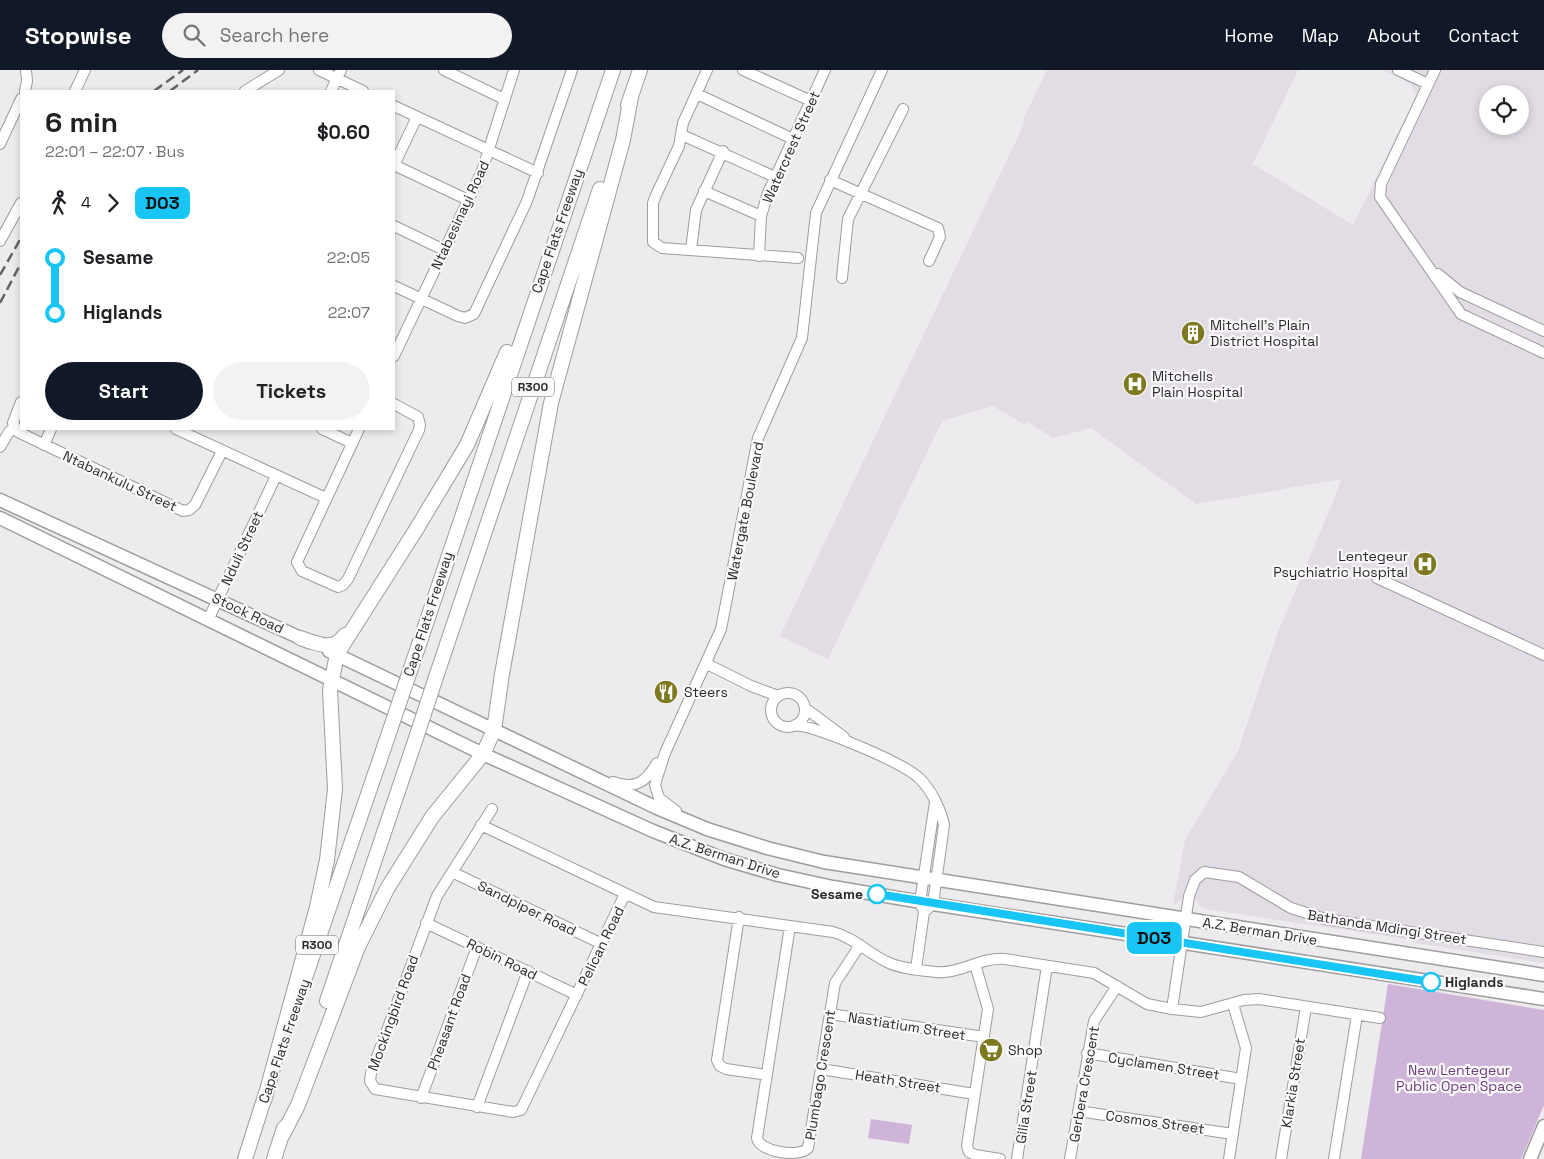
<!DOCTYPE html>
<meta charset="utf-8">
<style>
:root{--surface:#fff;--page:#f2f2f2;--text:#202124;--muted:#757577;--accent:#111827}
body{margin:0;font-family:"Space Grotesk",sans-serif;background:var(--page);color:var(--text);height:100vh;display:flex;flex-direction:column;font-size:19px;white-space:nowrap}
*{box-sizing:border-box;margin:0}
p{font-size:16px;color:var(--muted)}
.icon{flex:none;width:28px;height:28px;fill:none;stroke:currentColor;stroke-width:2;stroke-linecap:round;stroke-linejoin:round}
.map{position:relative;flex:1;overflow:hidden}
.sheet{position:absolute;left:20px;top:20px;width:375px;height:340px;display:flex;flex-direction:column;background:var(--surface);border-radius:0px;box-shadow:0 2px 8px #0003}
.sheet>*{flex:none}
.badge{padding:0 10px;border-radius:8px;font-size:18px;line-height:32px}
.tools{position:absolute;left:1479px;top:15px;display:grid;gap:10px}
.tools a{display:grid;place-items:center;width:50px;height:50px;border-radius:50%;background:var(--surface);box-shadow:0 2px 8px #0003;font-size:25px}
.map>.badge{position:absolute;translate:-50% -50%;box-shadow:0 0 0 2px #fff}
.legs{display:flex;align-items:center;gap:8px;height:55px;padding:0 25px;font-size:16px}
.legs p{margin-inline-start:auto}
.summary{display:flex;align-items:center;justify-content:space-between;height:85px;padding:0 25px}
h1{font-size:28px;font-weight:700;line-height:38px}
.cta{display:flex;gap:10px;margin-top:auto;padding:10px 25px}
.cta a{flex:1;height:58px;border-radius:30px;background:var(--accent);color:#fff;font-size:20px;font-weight:700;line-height:58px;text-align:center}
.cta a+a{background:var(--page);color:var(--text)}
ul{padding:0 25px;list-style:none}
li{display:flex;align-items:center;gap:18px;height:55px;font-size:19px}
li i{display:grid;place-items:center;width:8px;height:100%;margin:0 6px;background:currentColor}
li i::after{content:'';width:12px;height:12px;margin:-6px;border:4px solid;border-radius:50%;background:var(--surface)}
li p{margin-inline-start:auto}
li:first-child i{background:linear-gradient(#0000 50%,currentColor 0)}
li:last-child i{background:linear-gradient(currentColor 50%,#0000 0)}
header{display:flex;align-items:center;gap:30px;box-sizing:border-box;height:70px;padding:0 25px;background:var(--accent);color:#fff}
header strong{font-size:24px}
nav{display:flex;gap:28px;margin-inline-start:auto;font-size:18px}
.search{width:350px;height:45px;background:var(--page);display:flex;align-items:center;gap:12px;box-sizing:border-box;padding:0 18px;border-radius:28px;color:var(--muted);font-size:19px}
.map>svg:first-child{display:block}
</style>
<header>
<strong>Stopwise</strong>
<div class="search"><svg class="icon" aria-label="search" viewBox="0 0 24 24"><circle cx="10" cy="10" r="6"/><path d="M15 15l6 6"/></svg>Search here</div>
<nav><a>Home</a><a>Map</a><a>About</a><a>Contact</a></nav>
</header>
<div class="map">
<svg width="1544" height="1089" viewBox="0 0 1544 1089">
<rect width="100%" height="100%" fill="#edebed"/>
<path fill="#e2dce5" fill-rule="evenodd" d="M 1047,0 L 1298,0 L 1253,94 L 1353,155 L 1416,26 L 1411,14 L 1383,0 L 1544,0 L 1544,893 L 1416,873 L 1412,870 L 1206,839 L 1202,838 L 1193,827 L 1186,826 L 1173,836 L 1185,770 L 1238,681 L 1278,562 L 1335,427 L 1341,409 L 1196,434 L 1091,358 L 1053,368 L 1028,352 L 1025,355 L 993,336 L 942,351 L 828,589 L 780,566 L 1025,52 L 1023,50 ZM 1488,24 L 1520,24 L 1520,56 L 1488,56 Z"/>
<path fill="#ceb4d8" d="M 1388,914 L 1544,940 L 1544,1035 L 1521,1089 L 1361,1089 Z
M 871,1049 L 912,1055 L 909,1074 L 868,1068 Z"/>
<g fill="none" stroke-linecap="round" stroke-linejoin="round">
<g stroke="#9e9c9e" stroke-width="12">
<path id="minor" d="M 319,0 L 363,21
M 444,0 L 504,29
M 707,0 L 683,53 L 679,76 L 656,125 L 653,133 L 653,172 L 662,178 L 798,188
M 743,0 L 811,31
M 1398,0 L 1428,14
M 1435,0 L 1381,114 L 1380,127 L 1461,244 L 1544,283
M 25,21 L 27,11 L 26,0
M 75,21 L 85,0
M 245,21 L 279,0
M 331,21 L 341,0
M 697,24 L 793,69
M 394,36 L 538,103
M 682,65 L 775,107
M 0,74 L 21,29
M 394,95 L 468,130
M 394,95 L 417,47
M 830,110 L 938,158 L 940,167 L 929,191
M 704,121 L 761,146
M 394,156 L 444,180
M 0,171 L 21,133
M 691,180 L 696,140 L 723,81
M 759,186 L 761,146 L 768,123 L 825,0
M 1438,204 L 1460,222 L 1544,261
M 842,208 L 848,149 L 903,39
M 394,216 L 458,246 L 465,248 L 474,244 L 527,131 L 572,0
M 394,286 L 482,101 L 514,0
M 21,332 L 13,353 L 18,362 L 183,441 L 189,440 L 195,435 L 222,381
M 176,359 L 326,428
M 322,359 L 352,373
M 359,359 L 297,492 L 302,501 L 338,517 L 343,515 L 348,509 L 419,360 L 420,355 L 418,347 L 394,334
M 44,375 L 51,359
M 0,377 L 9,362 L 14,358
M 1377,508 L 1544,585
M 208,550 L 276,406
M 707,594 L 751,616 L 778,626
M771 640a17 17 0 1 1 34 0a17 17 0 1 1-34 0Z
M 805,638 L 844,667
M 795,655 C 818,657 902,692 919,708 C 931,719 941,740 944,755 L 933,834 L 924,842
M 613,712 C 635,720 646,712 657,693
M 492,739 L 437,826 L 371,1003 L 370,1011 L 375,1019 L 513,1042 L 521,1040 L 625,824
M 676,741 L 659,728 L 655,715 L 657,708 L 665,683 L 721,559 L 758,368 L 802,268 L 816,143 L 882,0
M 481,755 L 654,837 L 833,862 C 853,867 868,883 887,892 C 901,899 921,900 936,902 C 960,904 981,887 1005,889 L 1094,903 L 1147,934 L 1172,939 L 1201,942 L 1244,930 L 1259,929 L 1380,948
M 452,802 L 602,874
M 739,847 L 717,990 L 720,996 L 726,999 L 767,1005
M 426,853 L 577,925
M 790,856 L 757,1068 C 759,1082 800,1088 808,1078 L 835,913 L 860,875
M 975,894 L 988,939 L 967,1076 L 969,1082 L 975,1085 L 1000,1089
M 916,899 L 924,842 L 920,832 L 935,732
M 1172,939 L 1189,826 L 1195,810 L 1204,802 L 1239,807 L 1291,838 L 1325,849 L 1544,882
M 830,944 L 984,967
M 1087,983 L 1241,1009
M 821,999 L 974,1024
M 421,1028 L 477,877
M 477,1037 L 528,901
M 1078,1041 L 1233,1064
M 1017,1089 L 1047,896
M 1070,1089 L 1094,951 L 1117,916
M 1229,1089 L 1246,978 L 1233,934
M 1281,1089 L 1306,937
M 1334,1089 L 1357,945"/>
</g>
<g stroke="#9e9c9e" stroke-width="15">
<path id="major" d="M 0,430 L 309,572
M 0,448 L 483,684 L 653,761 L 724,789 L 778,805 L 833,817 L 933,834 L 1544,929
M 329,581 L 657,738 L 707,759 L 767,778 L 824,792 L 1544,905
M 1530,1089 L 1544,1056"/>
</g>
<g stroke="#9e9c9e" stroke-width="16">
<path id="highway" d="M 628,35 L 640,0
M 414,463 L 467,375 L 507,282
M 300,568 C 317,573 333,583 345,565
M 411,598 L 613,0
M 436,607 L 600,119
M 305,908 L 390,660
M 327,931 L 415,671
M 264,1031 L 317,837 L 327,790 L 335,719 L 330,620 L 337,584 L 419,455
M 282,1066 L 298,1035 L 358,877 L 387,819 L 432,747 L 483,684 L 494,660 L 502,604 L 551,333 L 623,70 L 631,27
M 245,1089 L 266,1023
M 274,1089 L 284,1058"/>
</g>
<use href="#minor" stroke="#fff" stroke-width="10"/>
<use href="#major" stroke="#fff" stroke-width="12"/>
<use href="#highway" stroke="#fff" stroke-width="14"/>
<path stroke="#656365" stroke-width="2.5" stroke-dasharray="10 5" stroke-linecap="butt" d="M 154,21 L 183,0
M 170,21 L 198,0
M 0,205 L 21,168
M 0,233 L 21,193"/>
<g stroke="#9e9c9e" stroke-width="16" stroke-linecap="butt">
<path id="highway-bridge" d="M 390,660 L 411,598
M 415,671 L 436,607"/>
</g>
<use href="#highway-bridge" stroke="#fff" stroke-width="14"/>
</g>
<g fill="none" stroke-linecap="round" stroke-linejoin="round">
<g stroke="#fff" stroke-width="11">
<path id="line-1" d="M 877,824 L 1431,912"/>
</g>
<use href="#line-1" stroke="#18c5f4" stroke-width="8"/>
</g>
<defs>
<g id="building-disc" transform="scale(1.25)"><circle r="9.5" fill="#7d791f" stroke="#faf8fb"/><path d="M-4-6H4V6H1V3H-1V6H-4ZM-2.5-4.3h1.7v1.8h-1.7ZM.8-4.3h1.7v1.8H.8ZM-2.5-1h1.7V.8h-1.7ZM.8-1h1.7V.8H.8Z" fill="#fff"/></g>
<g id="hospital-disc" transform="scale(1.25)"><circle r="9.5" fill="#7d791f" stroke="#faf8fb"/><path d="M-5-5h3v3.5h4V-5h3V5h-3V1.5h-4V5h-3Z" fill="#fff"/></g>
<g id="restaurant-disc" transform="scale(1.25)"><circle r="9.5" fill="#7d791f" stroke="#faf8fb"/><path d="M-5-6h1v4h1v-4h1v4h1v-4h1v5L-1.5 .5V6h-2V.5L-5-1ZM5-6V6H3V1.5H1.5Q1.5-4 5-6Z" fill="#fff"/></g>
<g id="supermarket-disc" transform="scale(1.25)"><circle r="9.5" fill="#7d791f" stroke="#faf8fb"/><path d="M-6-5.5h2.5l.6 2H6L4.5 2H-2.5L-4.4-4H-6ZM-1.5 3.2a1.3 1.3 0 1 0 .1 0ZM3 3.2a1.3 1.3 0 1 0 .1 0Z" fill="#fff"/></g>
</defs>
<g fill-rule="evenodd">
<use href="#building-disc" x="1193" y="263"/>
<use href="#hospital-disc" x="1135" y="314"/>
<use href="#hospital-disc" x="1425" y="494"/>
<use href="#restaurant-disc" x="666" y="622"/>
<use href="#supermarket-disc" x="991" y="980"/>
</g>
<g fill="#fff" stroke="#18c5f4" stroke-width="2.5">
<circle cx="877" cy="824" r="9"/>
<circle cx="1431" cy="912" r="9"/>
</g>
<g text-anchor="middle" stroke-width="4.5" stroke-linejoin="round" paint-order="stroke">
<g fill="#faf8fb" stroke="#696869" stroke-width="1">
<rect x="512" y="307.5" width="42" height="19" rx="4"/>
<rect x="296" y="865.5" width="42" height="19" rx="4"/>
</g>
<g font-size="12" font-weight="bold" fill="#2b2a2b">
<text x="533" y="321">R300</text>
<text x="317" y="879">R300</text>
</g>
<g font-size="14" fill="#2b2a2b" stroke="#faf8fb">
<text transform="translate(791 77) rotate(-66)" y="5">Watercrest Street</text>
<text transform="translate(460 145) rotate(-65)" y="5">Ntabesinayi Road</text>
<text transform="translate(557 161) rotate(-71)" y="5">Cape Flats Freeway</text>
<text transform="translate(120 411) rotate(25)" y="5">Ntabankulu Street</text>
<text transform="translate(745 441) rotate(-79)" y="5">Watergate Boulevard</text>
<text transform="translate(242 478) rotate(-65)" y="5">Nduli Street</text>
<text transform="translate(248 543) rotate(25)" y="5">Stock Road</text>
<text transform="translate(428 544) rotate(-72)" y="5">Cape Flats Freeway</text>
<text transform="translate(725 786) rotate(18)" y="5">A.Z. Berman Drive</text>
<text transform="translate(527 838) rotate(26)" y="5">Sandpiper Road</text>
<text transform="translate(1387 857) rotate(9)" y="5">Bathanda Mdingi Street</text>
<text transform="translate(1260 861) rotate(9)" y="5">A.Z. Berman Drive</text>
<text transform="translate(601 876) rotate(-64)" y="5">Pelican Road</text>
<text transform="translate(502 889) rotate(26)" y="5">Robin Road</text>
<text transform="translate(393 943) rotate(-70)" y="5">Mockingbird Road</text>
<text transform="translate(449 952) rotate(-70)" y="5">Pheasant Road</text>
<text transform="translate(907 956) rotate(9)" y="5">Nastiatium Street</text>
<text transform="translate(284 971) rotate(-71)" y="5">Cape Flats Freeway</text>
<text transform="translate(1164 996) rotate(9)" y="5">Cyclamen Street</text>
<text transform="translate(820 1005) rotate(-81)" y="5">Plumbago Crescent</text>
<text transform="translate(898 1011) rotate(9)" y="5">Heath Street</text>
<text transform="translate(1293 1013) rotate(-81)" y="5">Klarkia Street</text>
<text transform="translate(1084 1014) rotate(-80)" y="5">Gerbera Crescent</text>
<text transform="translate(1026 1037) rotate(-81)" y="5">Gilia Street</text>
<text transform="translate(1155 1052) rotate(8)" y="5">Cosmos Street</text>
</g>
<g font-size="14" fill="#2b2a2b" stroke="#faf8fb" text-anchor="start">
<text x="1210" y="260">Mitchell's Plain<tspan x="1210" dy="16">District Hospital</tspan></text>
<text x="1152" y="311">Mitchells<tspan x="1152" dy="16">Plain Hospital</tspan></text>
<text x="1408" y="491" text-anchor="end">Lentegeur<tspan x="1408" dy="16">Psychiatric Hospital</tspan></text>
<text x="684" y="627">Steers</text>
<text x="1008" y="985">Shop</text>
</g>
<g font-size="14" font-weight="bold" fill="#2b2a2b" stroke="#faf8fb" text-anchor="end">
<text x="863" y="829">Sesame</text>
<text x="1445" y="917" text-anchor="start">Higlands</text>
</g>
<g font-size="14" fill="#6c3d7c" stroke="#faf8fb">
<text x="1459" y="1005">New Lentegeur<tspan x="1459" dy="16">Public Open Space</tspan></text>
</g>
</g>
</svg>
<div class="tools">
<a><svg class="icon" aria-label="locate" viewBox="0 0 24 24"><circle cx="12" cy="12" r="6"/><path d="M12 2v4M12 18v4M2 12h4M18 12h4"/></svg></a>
</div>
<b class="badge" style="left:1154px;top:868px;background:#18c5f4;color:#111">D03</b>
<section class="sheet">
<div class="summary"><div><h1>6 min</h1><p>22:01 – 22:07 · Bus</p></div><b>$0.60</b></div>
<div class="legs"><svg class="icon" aria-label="walk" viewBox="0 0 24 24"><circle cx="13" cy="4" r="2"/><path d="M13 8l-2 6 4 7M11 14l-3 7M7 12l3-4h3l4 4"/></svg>4<svg class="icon" aria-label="forward" viewBox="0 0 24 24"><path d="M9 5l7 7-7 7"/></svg><b class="badge" style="background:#18c5f4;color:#111">D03</b></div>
<ul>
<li><i style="color:#18c5f4"></i><b>Sesame</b><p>22:05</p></li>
<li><i style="color:#18c5f4"></i><b>Higlands</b><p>22:07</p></li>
</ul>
<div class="cta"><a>Start</a><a>Tickets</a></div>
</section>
</div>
